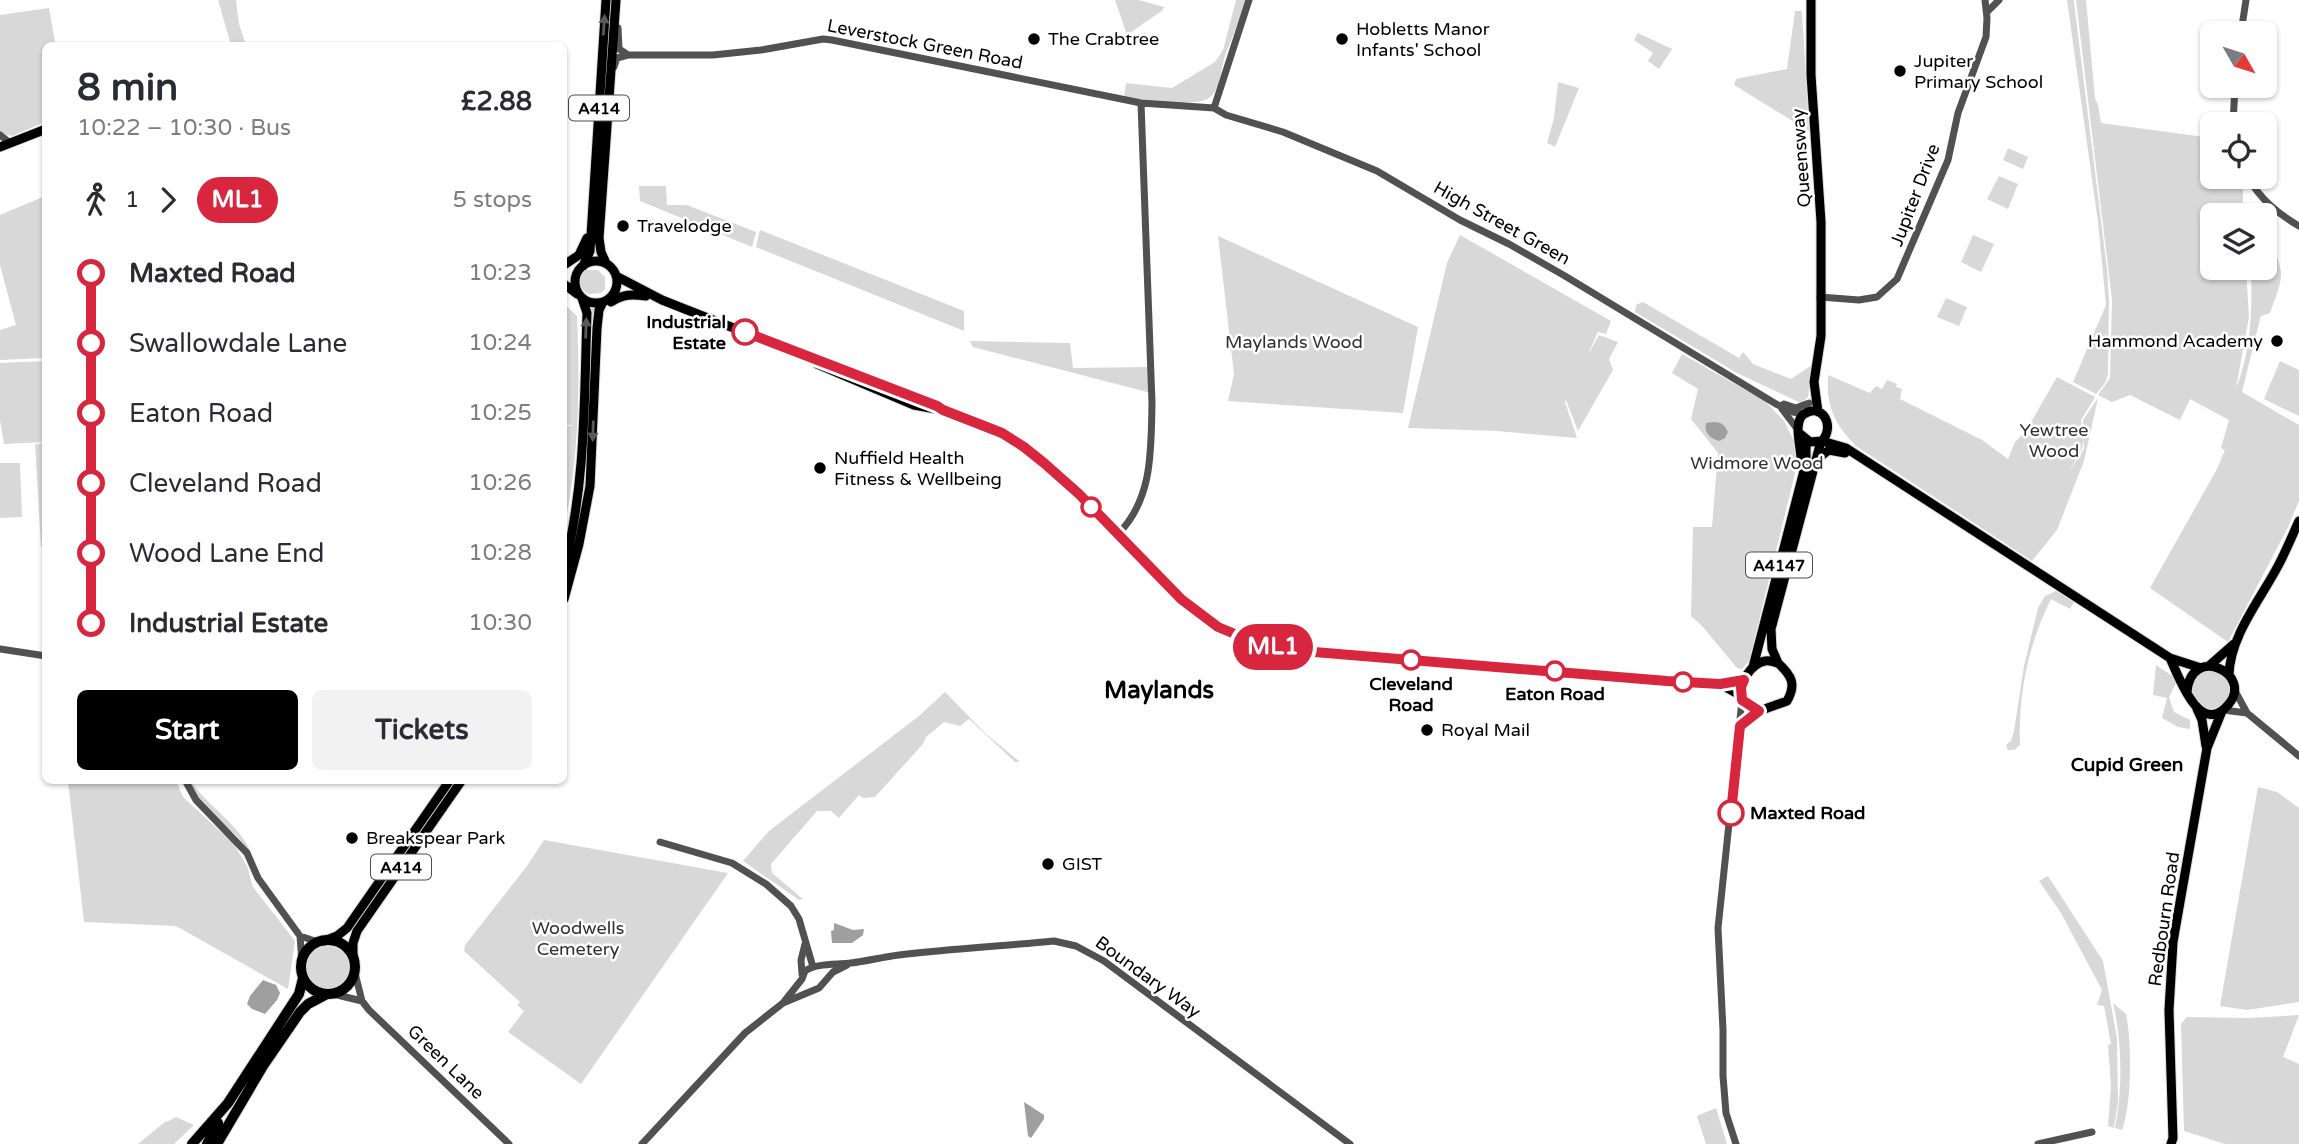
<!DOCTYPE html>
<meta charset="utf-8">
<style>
:root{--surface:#fff;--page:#f2f2f3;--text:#2b2b33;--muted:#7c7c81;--accent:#000}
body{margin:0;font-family:"Varela Round",sans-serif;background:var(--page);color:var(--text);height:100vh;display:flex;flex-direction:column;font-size:26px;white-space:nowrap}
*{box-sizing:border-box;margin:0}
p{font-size:23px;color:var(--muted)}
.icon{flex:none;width:38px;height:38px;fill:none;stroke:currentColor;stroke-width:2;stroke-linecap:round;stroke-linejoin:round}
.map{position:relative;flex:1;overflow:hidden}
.drawer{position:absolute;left:42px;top:42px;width:525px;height:742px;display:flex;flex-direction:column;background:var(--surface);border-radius:10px;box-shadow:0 2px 5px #0004}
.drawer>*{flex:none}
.badge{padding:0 14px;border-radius:23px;font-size:24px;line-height:46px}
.needle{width:46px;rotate:129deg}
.buttons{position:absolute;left:2200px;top:21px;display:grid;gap:14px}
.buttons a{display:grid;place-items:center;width:77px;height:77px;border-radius:10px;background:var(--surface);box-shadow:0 2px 5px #0004;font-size:35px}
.map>.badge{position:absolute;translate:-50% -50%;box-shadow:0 0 0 4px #fff}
.legs{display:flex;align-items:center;gap:10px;height:77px;padding:0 35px;font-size:23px}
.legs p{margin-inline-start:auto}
.head{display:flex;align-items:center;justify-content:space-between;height:119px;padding:0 35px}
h1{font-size:38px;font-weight:800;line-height:52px}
.button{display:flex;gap:14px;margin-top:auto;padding:14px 35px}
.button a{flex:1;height:80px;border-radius:10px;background:var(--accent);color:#fff;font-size:28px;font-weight:800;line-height:80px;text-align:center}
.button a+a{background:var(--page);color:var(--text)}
ul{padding:0 35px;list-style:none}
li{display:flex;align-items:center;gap:24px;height:70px;font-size:26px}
li i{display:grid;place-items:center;width:10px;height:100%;margin:0 9px;background:currentColor}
li i::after{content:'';width:18px;height:18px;margin:-9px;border:5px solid;border-radius:50%;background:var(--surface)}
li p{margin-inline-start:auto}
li:first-child i{background:linear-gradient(#0000 50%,currentColor 0)}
li:last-child i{background:linear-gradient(currentColor 50%,#0000 0)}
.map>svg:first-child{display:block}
</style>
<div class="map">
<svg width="2299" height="1144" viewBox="0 0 2299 1144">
<rect width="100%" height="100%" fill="#fff"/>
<path fill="#d8d8d8" d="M 218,0 L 236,0 L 239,24 L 246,45 L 231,45 Z
M 1115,0 L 1139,0 L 1164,7 L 1163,10 L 1127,35 Z
M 1236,0 L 1246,0 C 1240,19 1232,37 1225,56 C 1220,71 1221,89 1209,98 C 1197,107 1139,101 1124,97 L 1126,83 L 1172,88 L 1215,62 L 1223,50 Z
M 2067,0 L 2074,0 L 2074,2 L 2107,269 L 2109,300 L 2108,374 L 2105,383 L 2096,394 L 2073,382 L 2106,305 L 2098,222 Z
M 2076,0 L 2086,0 L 2095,98 L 2098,105 L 2101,123 L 2212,138 L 2212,177 L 2243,177 L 2243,215 L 2212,215 L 2212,268 L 2246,268 L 2249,317 L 2236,388 C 2252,349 2252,308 2251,268 L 2264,268 L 2265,229 C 2270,237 2282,266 2281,276 C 2280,288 2274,301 2270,313 L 2261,316 L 2259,323 L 2242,392 L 2299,425 L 2299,501 L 2288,527 L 2228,642 L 2150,588 L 2217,469 L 2225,450 L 2221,448 L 2229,420 L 2190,399 L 2180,420 L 2130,395 L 2112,402 L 2098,395 L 2110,378 L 2112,300 Z
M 49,8 L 55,42 L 55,45 L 46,46 L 45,122 L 12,136 L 0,133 L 0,15 Z
M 1795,11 L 1802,11 L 1809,131 L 1734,85 L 1736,79 L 1787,69 Z
M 1638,33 L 1672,49 L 1659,69 L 1648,61 L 1653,53 L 1634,40 Z
M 1558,82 L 1579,88 L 1555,147 L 1547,143 L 1554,118 Z
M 2008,148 L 2028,157 L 2023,169 L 2003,160 Z
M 1999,176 L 2018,184 L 2008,209 L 1987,199 Z
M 639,186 L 666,186 L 667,205 L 687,205 L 756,232 L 752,247 L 640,201 Z
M 45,196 L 45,358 L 0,360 L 0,330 L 16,325 L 0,265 L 0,215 Z
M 760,230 L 964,311 L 964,331 L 756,247 Z
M 1460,235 L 1611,321 L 1606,334 L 1598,332 L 1587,356 L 1599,335 L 1618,342 L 1609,359 L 1613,370 L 1578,431 L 1566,400 L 1565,402 L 1577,438 L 1496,431 L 1408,428 L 1447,263 Z
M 1973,235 L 1994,244 L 1981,272 L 1961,262 Z
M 1218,236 L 1418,327 L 1403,413 L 1228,401 L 1234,374 Z
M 585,270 L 598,270 L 605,277 L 605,289 L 601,293 L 588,294 L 580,288 L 578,280 Z
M 1946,298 L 1967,307 L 1959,326 L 1937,317 Z
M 1643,302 L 1739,358 L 1743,352 L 1753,364 L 1791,379 L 1812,365 L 1808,397 L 1801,403 L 1737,373 L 1635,312 L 1636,305 Z
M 564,304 L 577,316 C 580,386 579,460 564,528 L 564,426 L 574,426 L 564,424 Z
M 589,307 L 598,308 L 593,321 L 587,482 L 583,513 L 564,591 L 564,578 L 573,543 Z
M 970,341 L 1070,343 L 1073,368 L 1150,367 L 1151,393 L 973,347 Z
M 1682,354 L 1765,401 L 1784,421 L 1800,453 L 1749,661 L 1742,669 L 1737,668 L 1703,627 L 1691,616 L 1693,527 L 1712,527 L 1718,453 L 1691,419 L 1698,389 L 1672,373 Z
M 45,361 L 45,442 L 4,444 L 0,420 L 0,363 Z
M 2280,361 L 2299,370 L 2299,416 L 2264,399 Z
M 1828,375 L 1870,393 L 1876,386 L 1882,389 L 1887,380 L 1897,384 L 1896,387 L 1902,389 L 1900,399 L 1982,440 L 2008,459 L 2015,442 L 2026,431 L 2057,377 L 2095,397 L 2081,420 L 2084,438 L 2082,449 L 2068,473 L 2084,449 L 2083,420 L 2098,398 L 2084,461 L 2057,530 L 2032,561 L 1856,446 C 1835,425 1826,407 1828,375 Z
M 45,443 L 46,547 L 41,547 L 35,444 Z
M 0,463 L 20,463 L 22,517 L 0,518 Z
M 2056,591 L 2074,602 L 2070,609 L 2051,599 C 2028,645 2018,695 2020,745 L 2014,750 L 2008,750 L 2006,745 L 2011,741 L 2014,731 L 2024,666 L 2038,608 L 2045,596 Z
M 2156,665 L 2174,677 L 2176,683 L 2169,697 L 2174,712 L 2190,720 L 2190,729 L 2178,727 L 2162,718 L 2167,698 L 2153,695 Z
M2192 690a19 19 0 1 1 38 0a19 19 0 1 1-38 0Z
M 945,692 L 986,734 L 1020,762 L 1015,762 L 969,719 L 960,726 L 944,722 L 926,737 L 923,744 L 875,797 L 863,798 L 859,795 L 839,818 L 831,811 L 817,811 L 771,864 L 772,873 L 803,899 L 799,900 L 743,861 L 769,831 L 919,716 Z
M 68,781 L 176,781 L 183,797 L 234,844 L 247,866 L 253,887 L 295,941 L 288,989 L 176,926 L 84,922 Z
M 187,781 L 191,781 C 208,807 241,825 252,855 L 236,835 L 202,806 Z
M 454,781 L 458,781 L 358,925 L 355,923 Z
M 2258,787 L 2277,792 L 2299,808 L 2299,1002 L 2247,1010 L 2220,1006 Z
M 544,840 L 728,873 L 581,1084 L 508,1032 L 524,1011 L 517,1005 L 520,1002 L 464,951 L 465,945 L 527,866 Z
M 2048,876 L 2103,961 L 2117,1038 L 2118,1102 L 2114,1128 L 2108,1126 L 2111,1086 L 2108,1045 L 2111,1044 L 2104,1006 L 2097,1005 L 2102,990 L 2061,913 L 2039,881 Z
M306 968a22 22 0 1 1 44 0a22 22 0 1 1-44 0Z
M 2113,1003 L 2126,1014 C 2132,1043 2132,1103 2122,1130 L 2115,1128 C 2123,1088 2122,1042 2113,1003 Z
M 2299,1015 L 2283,1057 L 2299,1064 L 2299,1144 L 2225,1144 L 2184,1131 L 2181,1024 L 2187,1017 L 2249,1018 Z
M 1716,1108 L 1727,1144 L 1706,1144 L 1697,1116 Z
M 176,1117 L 194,1125 L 174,1144 L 138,1144 L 166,1121 L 167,1122 Z"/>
<path fill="#9f9f9f" d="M 1713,422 C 1721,422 1724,424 1728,432 L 1725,438 L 1719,441 C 1710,438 1704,433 1706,423 Z
M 834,923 L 853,930 L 864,929 L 863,935 L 852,943 L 832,943 L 831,931 L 834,930 Z
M 263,980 L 276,985 L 280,993 L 277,1000 L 265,1014 L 252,1009 L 247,1004 L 250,996 Z
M 1024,1102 L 1044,1115 L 1044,1119 L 1031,1138 L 1028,1136 Z"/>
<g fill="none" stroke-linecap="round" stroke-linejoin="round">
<g stroke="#dbdbdb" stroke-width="11">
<path id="major" d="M 1811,0 L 1811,75 L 1821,222 L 1821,336 L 1814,382 L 1818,412
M 0,147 L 46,129
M575 282a21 21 0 1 1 42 0a21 21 0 1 1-42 0Z
M 606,263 L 601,252 L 599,238 L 616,0
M 564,265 L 579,255 L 587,238
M 583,266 L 590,251 L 606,0
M 616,276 L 662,300 L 700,315 L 937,406 L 943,410 L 1002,433 L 1024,447 L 1044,463 L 1071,486 L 1181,599 L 1218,627 L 1259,644 L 1290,650 L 1720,684 L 1744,680
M 564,284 L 577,294
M 611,302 C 623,294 632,294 646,296
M 817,364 L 914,405 L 941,410
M 1799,433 L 1810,442 L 1822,441 C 1836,425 1821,402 1804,414 C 1792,422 1802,449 1801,462
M 1822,441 L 1846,448 L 2170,658 L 2201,668
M 1817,459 L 1829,450 L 1845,453
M 564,569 C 586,482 584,401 587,313 L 582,298
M 564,599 L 579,544 L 590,486 L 597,328 L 599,310 L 603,302
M 2170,658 C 2179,677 2200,738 2228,705 C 2255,674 2191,643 2187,692
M 1778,663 L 1772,649 L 1771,629 L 1821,441
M 2209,666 L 2234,644
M 1753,667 L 1806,463 L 1806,441
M 2229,675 C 2230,636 2260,600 2278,566 C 2286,551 2292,536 2299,521
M 1720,684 L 1740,695 L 1749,707 L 1759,711 L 1787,701 C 1797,684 1791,675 1778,663 C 1773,662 1769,660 1765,661 C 1750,664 1741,682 1740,695
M 2197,709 L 2202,720 L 2206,746
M 324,941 L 337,936 L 347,928 L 450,780
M 353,957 L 353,943 L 357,931 L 462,780
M 2171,1144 L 2173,1138 L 2169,1010 L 2173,942 L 2207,748 L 2222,711"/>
</g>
<g stroke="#dbdbdb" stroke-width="12">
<path id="highway" d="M301 967a27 27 0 1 1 54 0a27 27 0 1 1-54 0Z
M 192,1144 L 228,1103 L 299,994 L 303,978
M 207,1144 L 218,1123
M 217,1144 L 263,1066 L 300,1012 L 308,1004 L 327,994"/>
</g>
<path stroke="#515151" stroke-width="7" d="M 1987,12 L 1999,0
M 618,28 L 619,49 L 628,55
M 2241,33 L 2246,0
M 614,67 L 617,58 L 628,55 L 713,55 L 761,50 L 823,39 L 832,40 L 1141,103 L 1214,108 L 1226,115 L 1283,132 L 1377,171 L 1460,220 L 1509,244 L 1565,276 L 1776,404 L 1793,412 L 1804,414
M 1214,108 L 1249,0
M 2233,124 L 2235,86
M 0,135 L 10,143
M 2248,177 C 2260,199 2277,213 2299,226
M 1820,297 L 1859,300 L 1877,297 L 1897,279 L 1948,160 L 1958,113 L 1986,37 L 1987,18 L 1985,0
M 1784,404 L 1796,408 L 1809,403
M 1782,409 L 1798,430
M 1118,534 C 1153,499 1151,450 1152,403 L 1141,103
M 0,649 L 46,656
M 2234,689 L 2247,713 L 2299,756
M 2223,710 L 2247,713
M 1741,725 L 1759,711
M 185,780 L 196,800 L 247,853 L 258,878 L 300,936 L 302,963
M 660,842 L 732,863 L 766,884 L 791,906 L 799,919 L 813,967
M 300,936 L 318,942
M 355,973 L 362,1001 L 369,1010 L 509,1144
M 802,974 L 801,960 L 805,944
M 333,994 L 362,1001
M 783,1003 L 802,979 L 805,971 C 816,963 837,965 851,963 C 867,961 883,957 899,955 C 950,949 1002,946 1054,941 L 1076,946 L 1104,961 L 1350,1144
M 642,1144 L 745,1033 L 783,1003 L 819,988 L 833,972 L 847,965
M 1736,1144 L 1726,1113 L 1723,1076 L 1723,1030 L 1718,928 L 1742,700
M 2038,1144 L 2092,1132"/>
<use href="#major" stroke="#000" stroke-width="9"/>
<use href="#highway" stroke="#000" stroke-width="10"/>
</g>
<defs><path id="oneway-solid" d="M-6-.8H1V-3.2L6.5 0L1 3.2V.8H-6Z" transform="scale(1.75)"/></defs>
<g fill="#595959">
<use href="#oneway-solid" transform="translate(604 25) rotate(-86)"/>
<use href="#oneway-solid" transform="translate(586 328) rotate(-88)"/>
<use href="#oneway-solid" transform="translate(593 431) rotate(92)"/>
</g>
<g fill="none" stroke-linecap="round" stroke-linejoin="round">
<g stroke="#fff" stroke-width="16">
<path id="line-1" d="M 745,332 L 937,406 L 943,410 L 1002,433 L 1024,447 L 1044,463 L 1079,494 L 1181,599 L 1218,627 L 1259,644 L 1290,650 L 1667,681 L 1720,684 L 1744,680 L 1741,687 L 1742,700 L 1759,711 L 1740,726 L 1731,813"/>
</g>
<use href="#line-1" stroke="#d7263d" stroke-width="10"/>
</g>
<g fill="#000" stroke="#fff" stroke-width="2.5">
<circle cx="1034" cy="39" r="7"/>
<circle cx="1342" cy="39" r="7"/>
<circle cx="1900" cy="71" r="7"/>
<circle cx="623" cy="226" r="7"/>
<circle cx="2277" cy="341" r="7"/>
<circle cx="820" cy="468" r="7"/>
<circle cx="1427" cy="730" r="7"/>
<circle cx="352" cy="838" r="7"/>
<circle cx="1048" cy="864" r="7"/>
</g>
<g fill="#fff" stroke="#d7263d" stroke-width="3.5">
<circle cx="745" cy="332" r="12"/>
<circle cx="1091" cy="507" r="9"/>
<circle cx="1411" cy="660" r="9"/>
<circle cx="1555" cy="671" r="9"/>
<circle cx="1683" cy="682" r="9"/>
<circle cx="1731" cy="813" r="12"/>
</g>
<g text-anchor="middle" stroke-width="5" stroke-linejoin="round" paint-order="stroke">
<g fill="#fff" stroke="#4c4c4c" stroke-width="2">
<rect x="569" y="95.5" width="60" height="25" rx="5"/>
<rect x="1746" y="552.5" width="66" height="25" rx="5"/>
<rect x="371" y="854.5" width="60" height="25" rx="5"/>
</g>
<g font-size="16" font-weight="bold" fill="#000">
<text x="599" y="114">A414</text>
<text x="1779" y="571">A4147</text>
<text x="401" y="873">A414</text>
</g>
<g font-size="18" fill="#000" stroke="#fff" text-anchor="start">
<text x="1356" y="35">Hobletts Manor<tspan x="1356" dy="21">Infants' School</tspan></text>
<text x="1048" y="45">The Crabtree</text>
<text x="1914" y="67">Jupiter<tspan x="1914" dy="21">Primary School</tspan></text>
<text x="637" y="232">Travelodge</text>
<text x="2263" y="347" text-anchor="end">Hammond Academy</text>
<text x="834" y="464">Nuffield Health<tspan x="834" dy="21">Fitness &amp; Wellbeing</tspan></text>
<text x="1441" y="736">Royal Mail</text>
<text x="366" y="844">Breakspear Park</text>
<text x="1062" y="870">GIST</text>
</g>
<g font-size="18" fill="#000" stroke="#fff">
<text transform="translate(925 44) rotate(11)" y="6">Leverstock Green Road</text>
<text transform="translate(1801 158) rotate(-94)" y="6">Queensway</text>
<text transform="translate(1915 195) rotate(-69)" y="6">Jupiter Drive</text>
<text transform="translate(1502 223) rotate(29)" y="6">High Street Green</text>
<text transform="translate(2164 919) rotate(-82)" y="6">Redbourn Road</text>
<text transform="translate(1148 977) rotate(36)" y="6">Boundary Way</text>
<text transform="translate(446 1062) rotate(44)" y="6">Green Lane</text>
</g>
<g font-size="18" font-weight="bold" fill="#000" stroke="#fff">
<text x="726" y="328" text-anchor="end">Industrial<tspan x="726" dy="21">Estate</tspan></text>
<text x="1411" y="690">Cleveland<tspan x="1411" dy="21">Road</tspan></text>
<text x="1555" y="700">Eaton Road</text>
<text x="1750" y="819" text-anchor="start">Maxted Road</text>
</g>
<g font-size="18" fill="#2f2f2f" stroke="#fff">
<text x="1294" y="348">Maylands Wood</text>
<text x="2054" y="436">Yewtree<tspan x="2054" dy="21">Wood</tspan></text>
<text x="1757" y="469">Widmore Wood</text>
<text x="578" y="934">Woodwells<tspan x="578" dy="21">Cemetery</tspan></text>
</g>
<g font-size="19" font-weight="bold" fill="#000" stroke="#fff">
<text x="2127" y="771">Cupid Green</text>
</g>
<g font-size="24" font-weight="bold" fill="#000" stroke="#fff">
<text x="1159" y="698">Maylands</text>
</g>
</g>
</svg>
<div class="buttons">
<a><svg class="needle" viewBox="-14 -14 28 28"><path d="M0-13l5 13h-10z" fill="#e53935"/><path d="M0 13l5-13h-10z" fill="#7c7c81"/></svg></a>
<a><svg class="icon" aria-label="locate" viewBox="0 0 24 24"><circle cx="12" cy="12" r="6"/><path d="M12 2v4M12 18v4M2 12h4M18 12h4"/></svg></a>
<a><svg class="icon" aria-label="layers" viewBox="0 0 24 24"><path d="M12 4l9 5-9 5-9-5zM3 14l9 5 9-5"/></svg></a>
</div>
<b class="badge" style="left:1273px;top:647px;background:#d7263d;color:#fff">ML1</b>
<section class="drawer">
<div class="head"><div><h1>8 min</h1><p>10:22 – 10:30 · Bus</p></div><b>£2.88</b></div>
<div class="legs"><svg class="icon" aria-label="walk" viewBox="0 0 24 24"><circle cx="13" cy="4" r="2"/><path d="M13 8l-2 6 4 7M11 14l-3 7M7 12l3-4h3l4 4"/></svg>1<svg class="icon" aria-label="forward" viewBox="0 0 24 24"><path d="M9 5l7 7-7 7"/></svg><b class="badge" style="background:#d7263d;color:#fff">ML1</b><p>5 stops</p></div>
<ul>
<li><i style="color:#d7263d"></i><b>Maxted Road</b><p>10:23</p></li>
<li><i style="color:#d7263d"></i><span>Swallowdale Lane</span><p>10:24</p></li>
<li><i style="color:#d7263d"></i><span>Eaton Road</span><p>10:25</p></li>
<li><i style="color:#d7263d"></i><span>Cleveland Road</span><p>10:26</p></li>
<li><i style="color:#d7263d"></i><span>Wood Lane End</span><p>10:28</p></li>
<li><i style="color:#d7263d"></i><b>Industrial Estate</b><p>10:30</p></li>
</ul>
<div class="button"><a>Start</a><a>Tickets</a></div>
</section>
</div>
